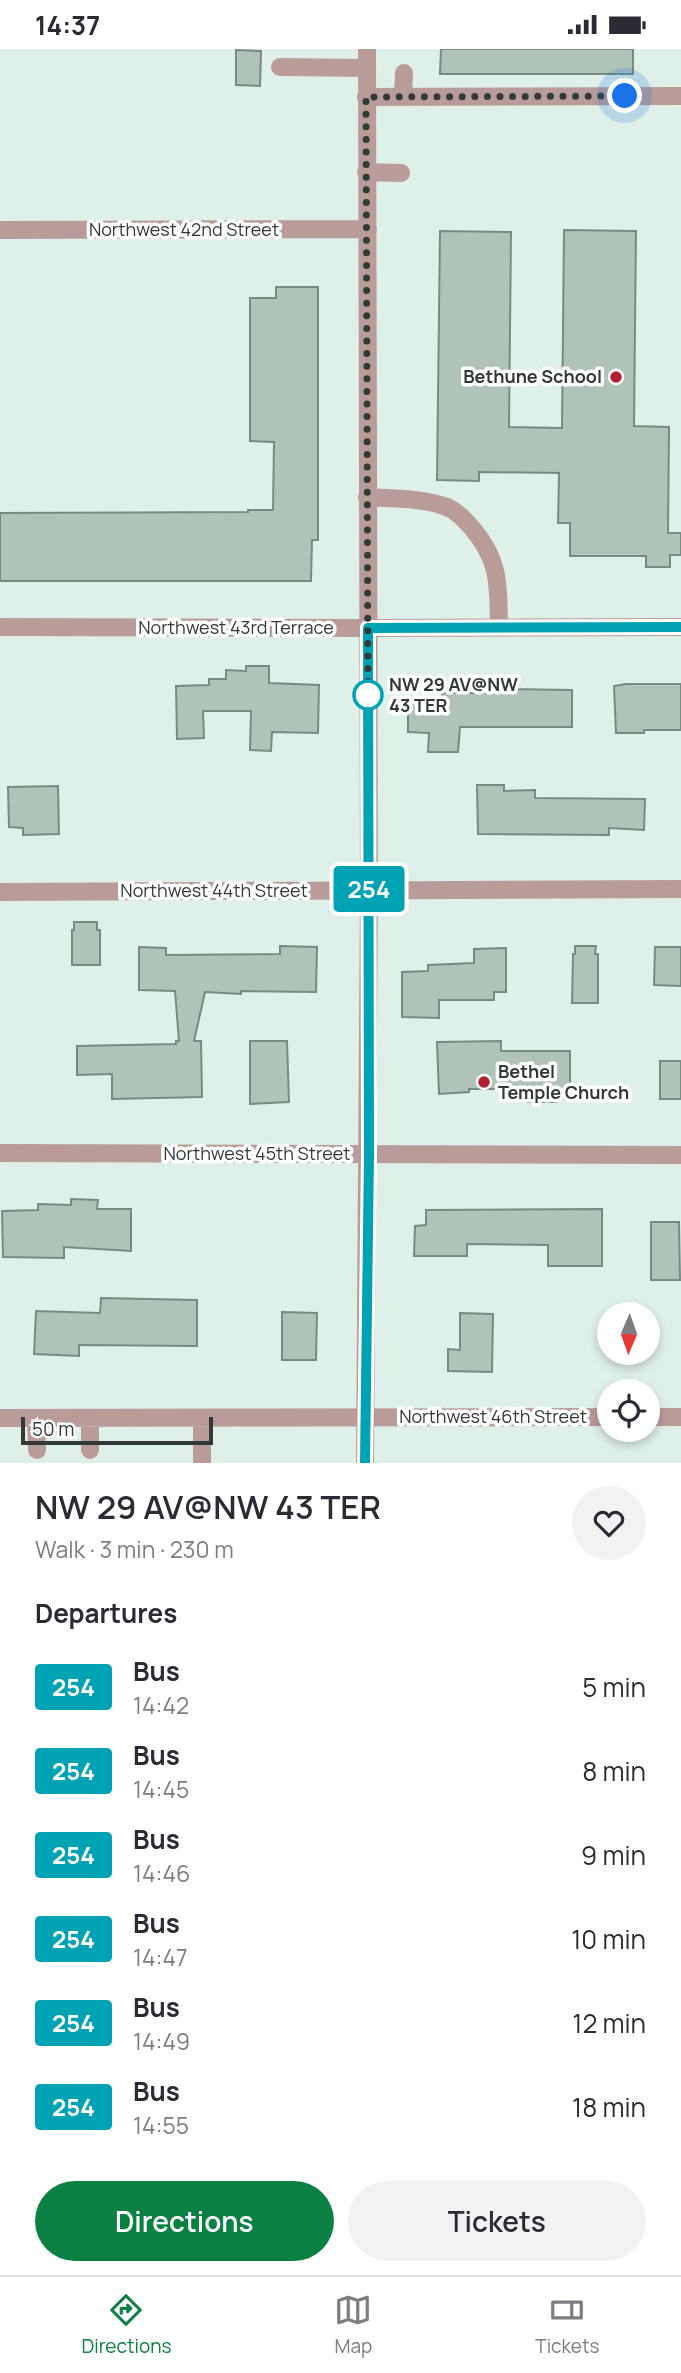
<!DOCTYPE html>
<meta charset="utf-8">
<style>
:root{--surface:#fff;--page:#f2f2f3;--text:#2b2b33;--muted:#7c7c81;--line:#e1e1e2;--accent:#0b8043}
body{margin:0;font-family:Manrope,sans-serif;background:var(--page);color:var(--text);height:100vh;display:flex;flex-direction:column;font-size:26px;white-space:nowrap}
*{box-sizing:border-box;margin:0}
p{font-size:23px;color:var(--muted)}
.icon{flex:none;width:38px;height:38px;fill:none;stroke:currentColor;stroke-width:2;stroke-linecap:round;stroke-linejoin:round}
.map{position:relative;height:1414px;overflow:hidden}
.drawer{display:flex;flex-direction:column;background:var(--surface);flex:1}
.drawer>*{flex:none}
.badge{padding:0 14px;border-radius:5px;font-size:24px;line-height:46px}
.needle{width:46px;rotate:182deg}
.controls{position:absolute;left:597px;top:1253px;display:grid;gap:14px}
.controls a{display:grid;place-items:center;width:63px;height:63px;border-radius:50%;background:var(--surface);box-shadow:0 4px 10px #0003;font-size:35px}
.scale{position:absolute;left:21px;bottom:18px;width:192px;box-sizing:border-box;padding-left:7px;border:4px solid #333a36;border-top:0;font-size:19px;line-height:24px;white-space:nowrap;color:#333a36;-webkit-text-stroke:5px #fff;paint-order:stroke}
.you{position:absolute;width:35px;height:35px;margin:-18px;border:5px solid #fff;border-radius:50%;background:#1a73e8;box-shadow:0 0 0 10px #1a73e833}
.map>.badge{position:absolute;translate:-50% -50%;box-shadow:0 0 0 4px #fff}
h2{padding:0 35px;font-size:26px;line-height:63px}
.round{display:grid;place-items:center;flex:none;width:74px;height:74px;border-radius:37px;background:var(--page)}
.headline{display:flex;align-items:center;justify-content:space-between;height:119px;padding:0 35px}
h1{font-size:33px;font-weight:600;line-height:52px}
.cta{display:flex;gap:14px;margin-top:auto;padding:14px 35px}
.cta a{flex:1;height:80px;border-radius:42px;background:var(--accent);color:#fff;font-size:28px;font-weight:600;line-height:80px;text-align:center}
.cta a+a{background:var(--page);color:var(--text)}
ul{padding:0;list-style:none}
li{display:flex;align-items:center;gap:21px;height:84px;padding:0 35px}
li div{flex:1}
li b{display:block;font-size:26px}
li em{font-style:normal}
li .badge{min-width:77px;font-weight:700;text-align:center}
.status{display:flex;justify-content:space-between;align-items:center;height:49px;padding:0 35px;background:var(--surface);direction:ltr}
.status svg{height:19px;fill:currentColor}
.dock{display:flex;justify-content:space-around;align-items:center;height:98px;border-top:2px solid var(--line);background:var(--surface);font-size:19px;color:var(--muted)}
.dock a{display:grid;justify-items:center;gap:4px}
.dock .current{color:var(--accent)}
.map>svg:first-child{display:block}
</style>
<div class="status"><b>14:37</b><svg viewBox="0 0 49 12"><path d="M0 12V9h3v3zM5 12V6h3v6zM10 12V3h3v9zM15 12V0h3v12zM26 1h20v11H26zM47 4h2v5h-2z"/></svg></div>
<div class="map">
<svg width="681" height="1414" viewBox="0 0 681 1414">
<rect width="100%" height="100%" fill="#dff0e8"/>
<path fill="#b1c2b9" stroke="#798a82" stroke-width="2" d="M 441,0 L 633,0 L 633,25 L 440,25 Z
M 236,1 L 261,2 L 260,37 L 236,36 Z
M 564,181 L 636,182 L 634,377 L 669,378 L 668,484 L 681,484 L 681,506 L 670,506 L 670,518 L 646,518 L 646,507 L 570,507 L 570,474 L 558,474 L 559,424 L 479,423 L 479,432 L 437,431 L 440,182 L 511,183 L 509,378 L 562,379 Z
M 276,238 L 318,238 L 318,491 L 312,491 L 311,532 L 0,532 L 0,464 L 248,463 L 248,461 L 273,461 L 274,393 L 250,392 L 250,249 L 276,249 Z
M 246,617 L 269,617 L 269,634 L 319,636 L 318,684 L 272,683 L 271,702 L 250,701 L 251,662 L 203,662 L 204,689 L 177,690 L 176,637 L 209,636 L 209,630 L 226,630 L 226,621 L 246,622 Z
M 626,635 L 681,635 L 681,681 L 644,681 L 644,684 L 616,684 L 614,637 Z
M 502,640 L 572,641 L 572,678 L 460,678 L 458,703 L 428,703 L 429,684 L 408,683 L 408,648 L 442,648 L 442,644 L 502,644 Z
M 477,736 L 504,736 L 504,742 L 535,741 L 535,749 L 645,750 L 644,781 L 609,779 L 609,786 L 478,785 Z
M 58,737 L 59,785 L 23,786 L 23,779 L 9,778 L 8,738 Z
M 74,873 L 97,873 L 97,881 L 100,881 L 100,916 L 72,916 L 72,881 L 74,881 Z
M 280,897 L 317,898 L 316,943 L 241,942 L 241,945 L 205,943 L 194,992 L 201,992 L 202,1048 L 112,1050 L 112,1025 L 77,1026 L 77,997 L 176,995 L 176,992 L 179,992 L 175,942 L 139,941 L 139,898 L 166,899 L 166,906 L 280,905 Z
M 575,897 L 596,897 L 595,905 L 598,905 L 598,954 L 572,954 L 573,905 L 575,905 Z
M 655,898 L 681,898 L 681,937 L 654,936 Z
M 506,899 L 506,943 L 494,943 L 494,951 L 439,951 L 439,969 L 402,968 L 402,923 L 428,922 L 428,916 L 474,914 L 474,900 Z
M 250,992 L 287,992 L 289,1053 L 250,1055 Z
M 501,992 L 501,1002 L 570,1002 L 570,1049 L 557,1049 L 557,1053 L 527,1053 L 527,1048 L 513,1048 L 513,1040 L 469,1040 L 469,1043 L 439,1045 L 437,993 Z
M 660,1012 L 681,1012 L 681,1050 L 660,1050 Z
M 71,1150 L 98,1151 L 97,1160 L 131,1160 L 131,1202 L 64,1198 L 64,1209 L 3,1208 L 2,1162 L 38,1161 L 38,1155 L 71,1156 Z
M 602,1160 L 602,1217 L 548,1217 L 548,1196 L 467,1195 L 467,1207 L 414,1207 L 415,1177 L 426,1176 L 426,1161 Z
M 651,1173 L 679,1173 L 680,1231 L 651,1231 Z
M 101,1249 L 197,1251 L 197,1297 L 79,1296 L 79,1307 L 34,1305 L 36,1262 L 100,1264 Z
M 282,1263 L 317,1264 L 316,1311 L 282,1311 Z
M 460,1264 L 493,1265 L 492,1323 L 448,1322 L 448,1300 L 460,1301 Z"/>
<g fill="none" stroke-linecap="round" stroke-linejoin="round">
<path stroke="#b99b99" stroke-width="18" d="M 280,18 L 367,19
M 403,47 L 404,24
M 366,48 L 681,47
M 366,123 L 401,124
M 0,181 L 368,180
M 367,448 C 392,450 424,449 447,458 C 458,463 464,470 472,479 C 501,513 498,537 499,579
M 0,578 L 368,579 L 681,578
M 0,843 L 681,840
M 0,1104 L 681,1106
M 648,1368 L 681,1368
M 0,1369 L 609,1368
M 36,1369 L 37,1401
M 90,1369 L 90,1401
M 202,1369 L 202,1414
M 365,1414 L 369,841 L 367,0"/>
</g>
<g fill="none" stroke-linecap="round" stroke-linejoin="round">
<g stroke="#fff" stroke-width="16">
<path id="line" d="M 365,1414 L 369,1105 L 368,579 L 681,578"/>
</g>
<use href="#line" stroke="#00a3b4" stroke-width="10"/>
<path stroke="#333a36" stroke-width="7" stroke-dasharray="0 12.6" d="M 368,646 L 368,658 L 366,48 L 625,47"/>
</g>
<g fill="#b22032" stroke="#fff" stroke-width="2.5">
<circle cx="616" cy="328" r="7"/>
<circle cx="484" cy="1033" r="7"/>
</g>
<circle fill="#fff" stroke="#00a3b4" stroke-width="3.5" cx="368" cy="646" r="14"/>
<g text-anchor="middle" stroke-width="7" stroke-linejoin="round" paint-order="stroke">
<g font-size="18" fill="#333a36" stroke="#fff">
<text x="184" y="187">Northwest 42nd Street</text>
<text x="236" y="585">Northwest 43rd Terrace</text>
<text x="214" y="848">Northwest 44th Street</text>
<text x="257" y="1111">Northwest 45th Street</text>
<text x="493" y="1374">Northwest 46th Street</text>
</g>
<g font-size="18" font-weight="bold" fill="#333a36" stroke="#fff" text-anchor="end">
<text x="602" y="334">Bethune School</text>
<text x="498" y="1029" text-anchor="start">Bethel<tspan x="498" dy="21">Temple Church</tspan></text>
</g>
<g font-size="18" font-weight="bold" fill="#333a36" stroke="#fff" text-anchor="start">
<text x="389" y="642">NW 29 AV@NW<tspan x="389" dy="21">43 TER</tspan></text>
</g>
</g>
</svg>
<div class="controls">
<a><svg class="needle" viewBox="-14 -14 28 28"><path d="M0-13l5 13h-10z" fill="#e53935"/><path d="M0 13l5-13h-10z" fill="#7c7c81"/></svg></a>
<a><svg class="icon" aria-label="locate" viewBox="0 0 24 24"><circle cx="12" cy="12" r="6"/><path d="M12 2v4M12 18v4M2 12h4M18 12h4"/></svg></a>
</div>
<div class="scale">50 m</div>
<div class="you" style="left:625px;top:47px"></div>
<b class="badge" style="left:369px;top:840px;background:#00a3b4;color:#fff">254</b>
</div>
<section class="drawer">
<div class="headline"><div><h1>NW 29 AV@NW 43 TER</h1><p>Walk · 3 min · 230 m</p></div><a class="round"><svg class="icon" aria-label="heart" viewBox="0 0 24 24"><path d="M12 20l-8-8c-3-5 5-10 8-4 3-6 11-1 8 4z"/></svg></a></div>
<h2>Departures</h2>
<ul>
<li><span class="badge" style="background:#00a3b4;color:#fff">254</span><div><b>Bus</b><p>14:42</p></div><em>5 min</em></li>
<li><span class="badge" style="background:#00a3b4;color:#fff">254</span><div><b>Bus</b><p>14:45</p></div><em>8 min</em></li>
<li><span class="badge" style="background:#00a3b4;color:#fff">254</span><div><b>Bus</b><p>14:46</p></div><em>9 min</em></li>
<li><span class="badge" style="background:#00a3b4;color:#fff">254</span><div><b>Bus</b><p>14:47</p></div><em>10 min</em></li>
<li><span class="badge" style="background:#00a3b4;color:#fff">254</span><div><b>Bus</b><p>14:49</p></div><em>12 min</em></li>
<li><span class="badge" style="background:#00a3b4;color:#fff">254</span><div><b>Bus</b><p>14:55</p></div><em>18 min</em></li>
</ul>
<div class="cta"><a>Directions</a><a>Tickets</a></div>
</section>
<nav class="dock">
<a class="current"><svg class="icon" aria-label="directions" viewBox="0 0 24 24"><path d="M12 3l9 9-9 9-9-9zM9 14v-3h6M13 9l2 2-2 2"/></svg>Directions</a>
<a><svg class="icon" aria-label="map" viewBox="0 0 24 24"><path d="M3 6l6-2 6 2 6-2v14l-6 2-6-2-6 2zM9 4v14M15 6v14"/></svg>Map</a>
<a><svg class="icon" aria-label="tickets" viewBox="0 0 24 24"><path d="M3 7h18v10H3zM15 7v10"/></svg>Tickets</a>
</nav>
